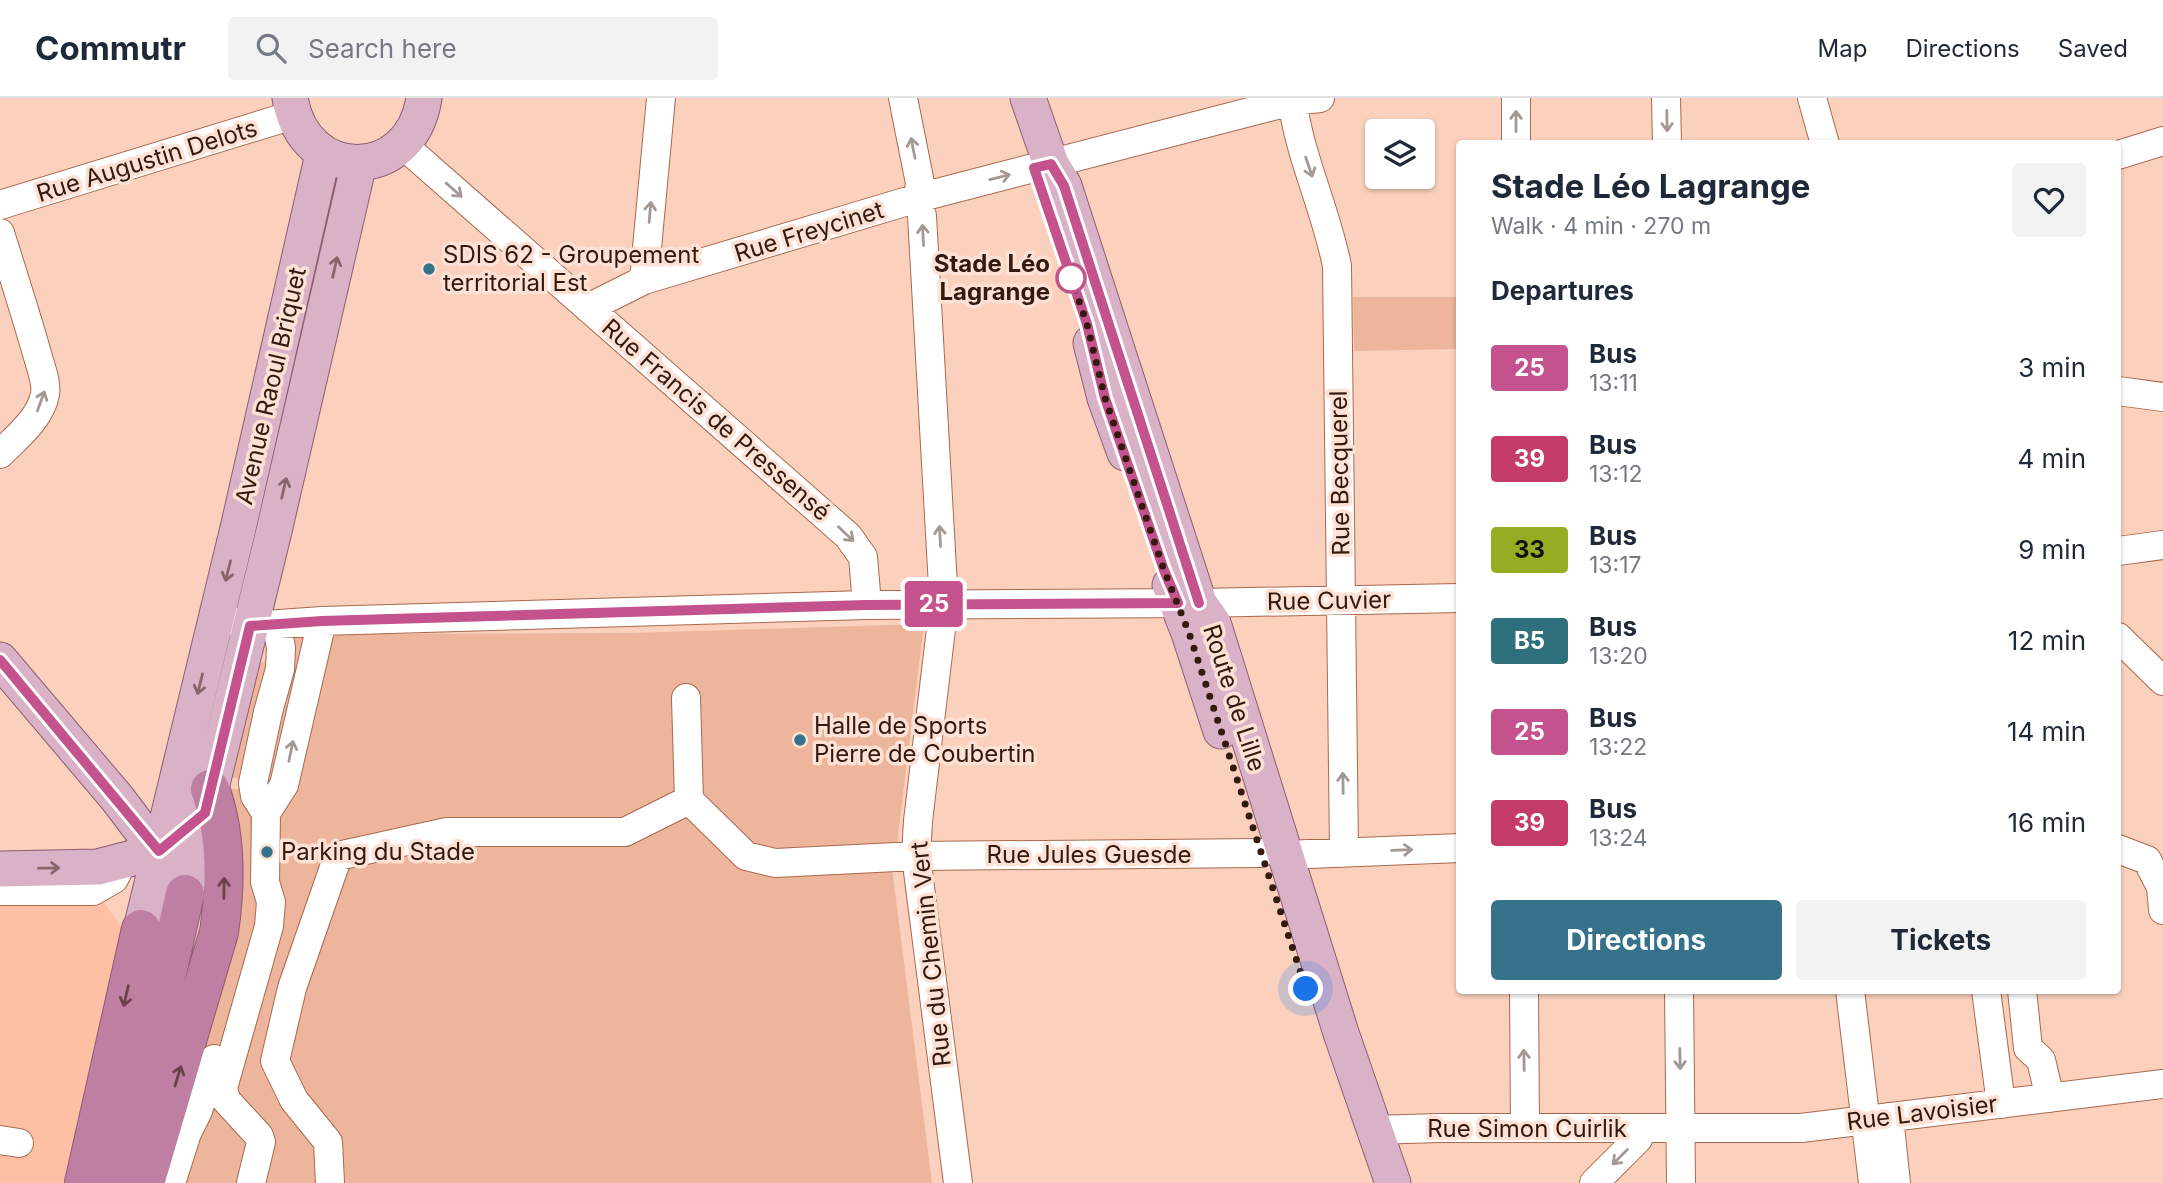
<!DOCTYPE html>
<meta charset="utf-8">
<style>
:root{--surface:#fff;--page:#f2f2f3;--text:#1f2937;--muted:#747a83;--line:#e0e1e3;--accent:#36738a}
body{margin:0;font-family:Inter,sans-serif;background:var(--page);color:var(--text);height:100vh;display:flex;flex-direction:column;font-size:26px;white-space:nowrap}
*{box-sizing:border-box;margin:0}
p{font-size:23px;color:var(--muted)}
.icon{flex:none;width:38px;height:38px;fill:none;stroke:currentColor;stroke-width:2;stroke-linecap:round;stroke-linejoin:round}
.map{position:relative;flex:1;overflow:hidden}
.details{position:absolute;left:1456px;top:42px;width:665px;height:854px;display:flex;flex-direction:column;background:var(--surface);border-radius:7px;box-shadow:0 2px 5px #0004}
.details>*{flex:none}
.badge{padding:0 14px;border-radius:5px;font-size:24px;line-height:46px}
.controls{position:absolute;left:1365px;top:21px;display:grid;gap:14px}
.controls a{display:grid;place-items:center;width:70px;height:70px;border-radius:7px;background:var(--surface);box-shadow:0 2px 5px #0004;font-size:35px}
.you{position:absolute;width:35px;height:35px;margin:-18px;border:5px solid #fff;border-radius:50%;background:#1a73e8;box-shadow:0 0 0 10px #1a73e833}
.map>.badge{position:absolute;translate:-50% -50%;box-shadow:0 0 0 4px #fff}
h2{padding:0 35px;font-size:26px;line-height:63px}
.round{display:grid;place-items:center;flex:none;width:74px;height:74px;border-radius:7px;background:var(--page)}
.summary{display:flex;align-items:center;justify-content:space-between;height:119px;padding:0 35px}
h1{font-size:33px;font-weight:700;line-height:52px}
.button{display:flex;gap:14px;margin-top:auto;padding:14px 35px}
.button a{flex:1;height:80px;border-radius:7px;background:var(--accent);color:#fff;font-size:28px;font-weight:700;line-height:80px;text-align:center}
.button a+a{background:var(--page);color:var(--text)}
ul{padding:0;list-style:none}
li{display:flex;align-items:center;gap:21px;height:91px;padding:0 35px}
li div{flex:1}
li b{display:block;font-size:26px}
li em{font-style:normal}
li .badge{min-width:77px;font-weight:700;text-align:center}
header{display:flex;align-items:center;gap:42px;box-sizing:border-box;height:98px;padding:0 35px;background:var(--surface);border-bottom:2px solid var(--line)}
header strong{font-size:33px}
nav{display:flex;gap:38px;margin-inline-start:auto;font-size:24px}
.search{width:490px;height:63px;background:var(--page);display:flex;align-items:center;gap:18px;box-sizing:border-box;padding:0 24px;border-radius:7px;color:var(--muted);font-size:26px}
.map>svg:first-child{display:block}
</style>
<header>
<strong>Commutr</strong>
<div class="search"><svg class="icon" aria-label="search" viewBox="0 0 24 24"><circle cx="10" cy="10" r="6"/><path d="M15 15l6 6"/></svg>Search here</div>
<nav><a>Map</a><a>Directions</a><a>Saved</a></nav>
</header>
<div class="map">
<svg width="2163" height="1085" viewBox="0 0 2163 1085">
<rect width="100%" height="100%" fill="#fbd1be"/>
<path fill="#fec0a5" d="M 0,785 L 97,788 L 105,806 L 124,833 L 68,1085 L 0,1085 Z"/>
<path fill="#ecb59c" d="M 1353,199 L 1459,199 L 1459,251 L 1354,253 Z
M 924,526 L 897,745 L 889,746 L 932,1085 L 157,1085 L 229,693 L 230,691 L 240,691 L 237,680 L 230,680 L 251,574 L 290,542 L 306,534 L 336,536 L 630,535 Z"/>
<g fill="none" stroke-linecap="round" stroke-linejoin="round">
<g stroke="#a8694d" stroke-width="30">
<path id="minor" d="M 903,0 L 920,85 L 918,100 L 922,118 L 944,506 L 918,723 L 916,758 L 958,1085
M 1292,0 C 1299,58 1326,111 1337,168 L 1344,754
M 1516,0 L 1516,46
M 1666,0 L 1667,46
M 1812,0 L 1825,46
M 403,47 L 848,438 L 863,459 L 867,507
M 2118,57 L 2163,43
M 0,107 L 293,17
M 0,135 C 13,176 26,217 38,259 C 41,270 47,285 45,296 C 41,320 16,340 0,356
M 644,182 L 661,0
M 588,210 L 644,182 L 918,100 L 1265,10 L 1293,3 L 1320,0
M 2118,293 L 2163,299
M 2118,453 L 2163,447
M 231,523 L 250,528 L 322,523 L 867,507 L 1199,505 L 1460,500
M 2118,539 L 2163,583
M 686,600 L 689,702 L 746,758 L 775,765 L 916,758 L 1261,755
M 266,715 L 284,687 L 322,523
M 2118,751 L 2147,762 L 2161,789 L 2163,812
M 1284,757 L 1460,750
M 0,793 L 93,793 L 114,781 L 123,763
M 1524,892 L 1525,1030
M 1679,892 L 1681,1085
M 1850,892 L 1873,1085
M 1986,892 L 2001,1006
M 2022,892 L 2028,950 L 2041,962 L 2050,1000
M 1889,1019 L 1896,1085
M 1373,1032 L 1439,1030 L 1801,1030 L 2163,986
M 0,1042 L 19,1045
M 171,1085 L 187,1035 L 198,1013 L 214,961
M 251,1085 L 261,1044 L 259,1038 L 226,1002 L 223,990 L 269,828 L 271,804 L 265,784 L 266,715 L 255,698 L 253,685 L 268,614 L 280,571 L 281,550 L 277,527
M 330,1085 L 328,1044 L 294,1002 L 275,963 L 292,890 L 338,758 L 447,734 L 625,734 L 689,702
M 1594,1085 L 1638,1041 L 1642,1030"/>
</g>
<g stroke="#8e5c6f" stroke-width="37">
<path id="major" d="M 290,0 C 304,86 411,86 424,0
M 1028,0 L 1051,66 L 1064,88 L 1199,505 L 1213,525 L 1341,935 L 1393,1085
M 1091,245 L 1105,300 L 1125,355
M 1170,487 L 1189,535 L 1221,633
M 0,562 L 117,700 L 167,766
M 0,771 L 98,769 L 159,753 L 175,740
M 185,796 L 274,433 L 359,65
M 141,831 L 239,426 L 323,56"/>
</g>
<g stroke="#8e5c6f" stroke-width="40">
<path id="highway" d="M 84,1085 L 141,831
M 119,1085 L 185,796
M 145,1085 L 219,834 C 226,787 227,737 210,691"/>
</g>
<use href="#minor" stroke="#fff" stroke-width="28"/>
<use href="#major" stroke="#d9b2c8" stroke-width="35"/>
<use href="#highway" stroke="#bf7fa3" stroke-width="38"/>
</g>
<defs><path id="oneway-shaft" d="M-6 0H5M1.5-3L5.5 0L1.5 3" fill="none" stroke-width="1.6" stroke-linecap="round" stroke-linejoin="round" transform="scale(1.75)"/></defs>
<g stroke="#a39893">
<use href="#oneway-shaft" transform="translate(1516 23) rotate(-90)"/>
<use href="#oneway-shaft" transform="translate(1667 23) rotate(89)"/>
<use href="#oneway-shaft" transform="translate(913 50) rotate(-101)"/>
<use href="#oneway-shaft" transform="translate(1309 69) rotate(71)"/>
<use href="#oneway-shaft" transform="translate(1000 79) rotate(-14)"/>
<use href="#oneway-shaft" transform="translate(454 92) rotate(41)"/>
<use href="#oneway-shaft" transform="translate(650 114) rotate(-85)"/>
<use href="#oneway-shaft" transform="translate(923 137) rotate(-93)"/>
<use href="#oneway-shaft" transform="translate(41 303) rotate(-70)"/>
<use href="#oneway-shaft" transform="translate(846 436) rotate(43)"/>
<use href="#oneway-shaft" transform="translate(940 438) rotate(-93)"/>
<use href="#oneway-shaft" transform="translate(291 653) rotate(-78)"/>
<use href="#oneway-shaft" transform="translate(1343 685) rotate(-91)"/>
<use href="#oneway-shaft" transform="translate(1402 752) rotate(-2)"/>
<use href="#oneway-shaft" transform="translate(1680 961) rotate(89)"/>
<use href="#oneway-shaft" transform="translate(1524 962) rotate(-91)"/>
<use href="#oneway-shaft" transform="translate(1620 1059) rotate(135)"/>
</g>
<g stroke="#86666b">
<use href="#oneway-shaft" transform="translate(335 169) rotate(-77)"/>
<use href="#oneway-shaft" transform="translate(284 390) rotate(-77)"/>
<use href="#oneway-shaft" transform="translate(228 473) rotate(104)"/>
<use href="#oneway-shaft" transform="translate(200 586) rotate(104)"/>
<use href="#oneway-shaft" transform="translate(49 770) rotate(-1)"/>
</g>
<g stroke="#6b424a">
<use href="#oneway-shaft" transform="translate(224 790) rotate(-89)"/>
<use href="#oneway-shaft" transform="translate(126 898) rotate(103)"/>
<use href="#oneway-shaft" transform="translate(178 978) rotate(-73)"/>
</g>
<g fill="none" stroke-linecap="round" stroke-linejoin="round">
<g stroke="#fff" stroke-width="16">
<path id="line" d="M 0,562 L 159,753 L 205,715 L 250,528 L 322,523 L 867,507 L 1178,505 L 1164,472 L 1105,300 L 1087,226 L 1034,70 L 1051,66 L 1064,88 L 1199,505"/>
</g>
<use href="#line" stroke="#c4538d" stroke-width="10"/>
<path stroke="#331a0e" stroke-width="7" stroke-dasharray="0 12.6" d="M 1071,180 L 1087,226 L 1105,300 L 1164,472 L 1189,535 L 1306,891"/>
</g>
<g fill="#36738a" stroke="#fee1d5" stroke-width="2.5">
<circle cx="429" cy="171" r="7"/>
<circle cx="800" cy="642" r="7"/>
<circle cx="267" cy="754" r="7"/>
</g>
<circle fill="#fff" stroke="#c4538d" stroke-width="3.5" cx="1071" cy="180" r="14"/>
<g text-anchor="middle" stroke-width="7" stroke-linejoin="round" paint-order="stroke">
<g font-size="24" fill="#331a0e" stroke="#fee1d5">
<text transform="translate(147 63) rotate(-17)" y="8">Rue Augustin Delots</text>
<text transform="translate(809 134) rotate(-17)" y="8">Rue Freycinet</text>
<text transform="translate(271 288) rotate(-77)" y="8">Avenue Raoul Briquet</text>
<text transform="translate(716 322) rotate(41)" y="8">Rue Francis de Pressensé</text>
<text transform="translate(1340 375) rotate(-91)" y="8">Rue Becquerel</text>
<text transform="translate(1329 503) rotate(-1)" y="8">Rue Cuvier</text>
<text transform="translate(1234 600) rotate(72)" y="8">Route de Lille</text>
<text x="1089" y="765">Rue Jules Guesde</text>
<text transform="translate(931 856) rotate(-96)" y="8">Rue du Chemin Vert</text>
<text transform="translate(1922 1015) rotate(-7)" y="8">Rue Lavoisier</text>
<text x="1527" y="1039">Rue Simon Cuirlik</text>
</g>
<g font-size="24" fill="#331a0e" stroke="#fee1d5" text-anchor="start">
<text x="443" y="165">SDIS 62 - Groupement<tspan x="443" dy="28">territorial Est</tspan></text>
<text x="814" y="636">Halle de Sports<tspan x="814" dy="28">Pierre de Coubertin</tspan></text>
<text x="281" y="762">Parking du Stade</text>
</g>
<g font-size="24" font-weight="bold" fill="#331a0e" stroke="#fee1d5" text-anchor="end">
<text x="1050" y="174">Stade Léo<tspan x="1050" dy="28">Lagrange</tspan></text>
</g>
</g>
</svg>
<div class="controls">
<a><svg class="icon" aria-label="layers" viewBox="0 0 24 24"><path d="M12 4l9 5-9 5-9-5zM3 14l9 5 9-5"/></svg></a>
</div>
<div class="you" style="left:1306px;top:891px"></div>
<b class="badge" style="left:934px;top:506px;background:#c4538d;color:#fff">25</b>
<section class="details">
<div class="summary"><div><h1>Stade Léo Lagrange</h1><p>Walk · 4 min · 270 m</p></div><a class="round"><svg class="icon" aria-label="heart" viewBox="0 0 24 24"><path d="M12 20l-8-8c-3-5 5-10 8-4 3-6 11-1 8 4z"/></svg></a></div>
<h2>Departures</h2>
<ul>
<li><span class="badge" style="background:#c4538d;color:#fff">25</span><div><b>Bus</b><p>13:11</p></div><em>3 min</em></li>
<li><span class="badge" style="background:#c53b6a;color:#fff">39</span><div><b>Bus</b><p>13:12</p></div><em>4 min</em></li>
<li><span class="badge" style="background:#94ad23;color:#111">33</span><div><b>Bus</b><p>13:17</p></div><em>9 min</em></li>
<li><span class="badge" style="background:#2e707c;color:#fff">B5</span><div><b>Bus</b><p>13:20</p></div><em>12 min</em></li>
<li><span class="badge" style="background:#c4538d;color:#fff">25</span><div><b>Bus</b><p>13:22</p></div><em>14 min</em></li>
<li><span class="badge" style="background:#c53b6a;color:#fff">39</span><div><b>Bus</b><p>13:24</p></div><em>16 min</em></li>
</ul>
<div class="button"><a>Directions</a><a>Tickets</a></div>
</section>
</div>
